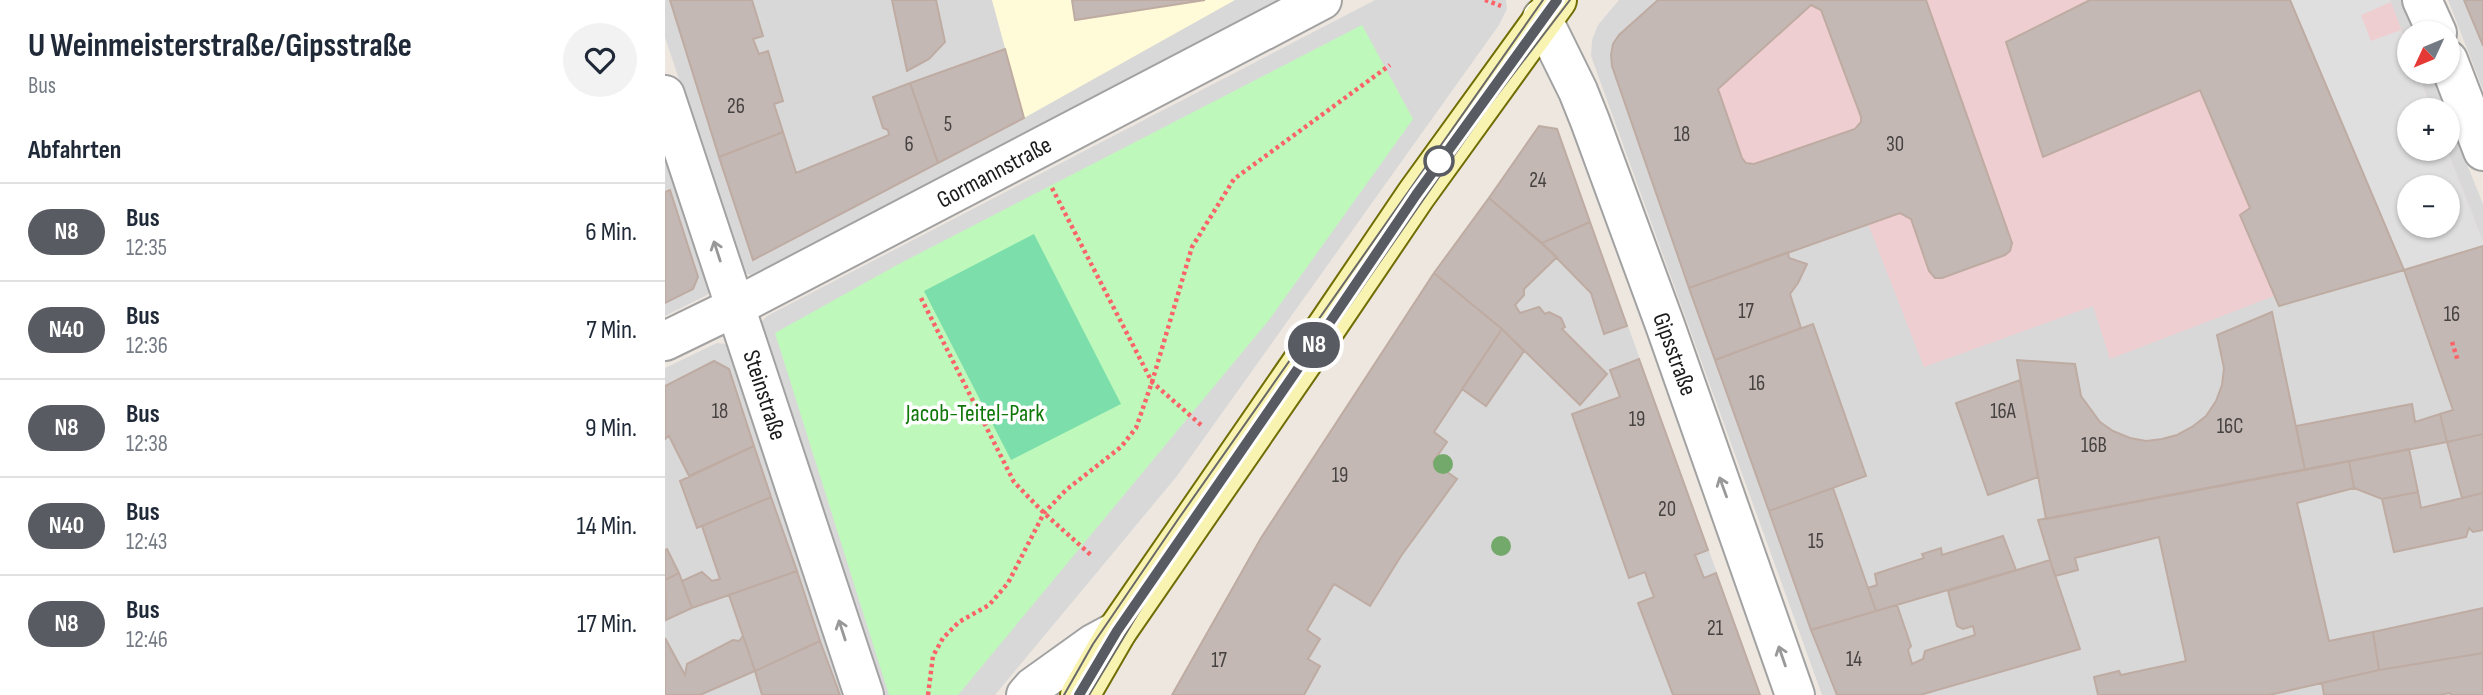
<!DOCTYPE html>
<html lang="de">
<meta charset="utf-8">
<style>
:root{--surface:#fff;--page:#f2f2f3;--text:#1f2937;--muted:#747a83;--line:#e0e1e3}
body{margin:0;font-family:"Sofia Sans Condensed",sans-serif;background:var(--page);color:var(--text);height:100vh;display:flex;flex-direction:column;font-size:26px;white-space:nowrap}
*{box-sizing:border-box;margin:0}
p{font-size:23px;color:var(--muted)}
.icon{flex:none;width:38px;height:38px;fill:none;stroke:currentColor;stroke-width:2;stroke-linecap:round;stroke-linejoin:round}
.map{position:relative;flex:1;overflow:hidden}
.sheet{display:flex;flex-direction:column;background:var(--surface);width:665px}
.sheet>*{flex:none}
.badge{padding:0 14px;border-radius:23px;font-size:24px;line-height:46px}
.needle{width:46px;rotate:226deg}
.fabs{position:absolute;left:1732px;top:21px;display:grid;gap:14px}
.fabs a{display:grid;place-items:center;width:63px;height:63px;border-radius:50%;background:var(--surface);box-shadow:0 2px 5px #0004;font-size:35px}
.map>.badge{position:absolute;translate:-50% -50%;box-shadow:0 0 0 4px #fff}
h2{padding:0 28px;font-size:26px;line-height:63px}
.round{display:grid;place-items:center;flex:none;width:74px;height:74px;border-radius:37px;background:var(--page)}
.head{display:flex;align-items:center;justify-content:space-between;height:119px;padding:0 28px}
h1{font-size:33px;font-weight:700;line-height:52px}
ul{padding:0;list-style:none}
li{display:flex;align-items:center;gap:21px;height:98px;padding:0 28px;border-top:2px solid var(--line)}
li div{flex:1}
li b{display:block;font-size:26px}
li em{font-style:normal}
li .badge{min-width:77px;font-weight:700;text-align:center}
main{display:flex;flex:1;min-height:0}
.map>svg:first-child{display:block}
</style>
<main>
<section class="sheet">
<div class="head"><div><h1>U Weinmeisterstraße/Gipsstraße</h1><p>Bus</p></div><a class="round"><svg class="icon" aria-label="heart" viewBox="0 0 24 24"><path d="M12 20l-8-8c-3-5 5-10 8-4 3-6 11-1 8 4z"/></svg></a></div>
<h2>Abfahrten</h2>
<ul>
<li><span class="badge" style="background:#595b62;color:#fff">N8</span><div><b>Bus</b><p>12:35</p></div><em>6 Min.</em></li>
<li><span class="badge" style="background:#595b62;color:#fff">N40</span><div><b>Bus</b><p>12:36</p></div><em>7 Min.</em></li>
<li><span class="badge" style="background:#595b62;color:#fff">N8</span><div><b>Bus</b><p>12:38</p></div><em>9 Min.</em></li>
<li><span class="badge" style="background:#595b62;color:#fff">N40</span><div><b>Bus</b><p>12:43</p></div><em>14 Min.</em></li>
<li><span class="badge" style="background:#595b62;color:#fff">N8</span><div><b>Bus</b><p>12:46</p></div><em>17 Min.</em></li>
</ul>
</section>
<div class="map">
<svg width="1818" height="695" viewBox="0 0 1818 695">
<rect width="100%" height="100%" fill="#ede7e0"/>
<path fill="#d9d8d8" fill-rule="evenodd" d="M 0,0 L 613,0 L 86,275 L 80,273 L 76,267 L 0,37 Z
M 710,0 L 841,0 L 842,9 L 834,25 L 512,476 L 330,695 L 211,695 L 96,329 L 97,321 L 102,316 Z
M 954,0 L 1736,0 L 1749,33 L 1745,33 L 1745,72 L 1765,72 L 1780,110 L 1745,110 L 1745,149 L 1783,149 L 1783,117 L 1818,204 L 1818,695 L 1157,695 L 926,56 L 927,40 L 933,25 ZM 1745,187 L 1783,187 L 1783,226 L 1745,226 Z
M 1783,0 L 1818,0 L 1818,90 Z
M 874,126 L 892,129 L 1096,695 L 507,695 L 596,538 L 769,273 Z
M 0,151 L 46,290 L 42,295 L 0,316 Z
M 52,343 L 61,344 L 67,349 L 182,695 L 0,695 L 0,368 Z"/>
<path fill="#efced1" fill-rule="evenodd" d="M 993,0 L 1725,0 L 1745,51 L 1745,72 L 1753,72 L 1767,110 L 1745,110 L 1745,149 L 1782,149 L 1818,241 L 1739,270 L 1614,306 L 1609,296 L 1445,359 L 1428,306 L 1259,367 L 1203,224 L 1123,252 L 947,66 L 946,55 L 948,44 L 954,35 ZM 1745,187 L 1783,187 L 1783,226 L 1745,226 Z"/>
<path fill="#fffad7" d="M 327,0 L 570,0 L 359,118 Z"/>
<path fill="#bef9bb" d="M 697,25 L 748,119 L 604,320 L 293,695 L 224,695 L 110,333 L 232,265 Z"/>
<path fill="#7cdeab" d="M 369,234 L 456,404 L 346,460 L 259,291 Z"/>
<path fill="#dfdfdf" fill-rule="evenodd" d="M 1625,0 L 1725,0 L 1726,2 L 1696,15 L 1706,41 L 1736,30 L 1745,51 L 1745,72 L 1753,72 L 1767,110 L 1745,110 L 1745,149 L 1782,149 L 1818,241 L 1818,246 L 1739,270 ZM 1745,187 L 1783,187 L 1783,226 L 1745,226 Z"/>
<path fill="#c4b8b4" stroke="#beaba2" stroke-width="2" fill-rule="evenodd" d="M 5,0 L 87,0 L 98,36 L 88,39 L 94,54 L 103,51 L 118,101 L 109,104 L 118,132 L 54,157 Z
M 227,0 L 271,0 L 280,42 L 264,59 L 242,71 Z
M 407,0 L 540,0 L 410,20 Z
M 993,0 L 1261,0 L 1347,243 L 1345,251 L 1340,255 L 1277,278 L 1270,278 L 1264,271 L 1246,219 L 1235,213 L 1024,288 L 947,66 L 946,55 L 948,44 L 954,35 ZM 1146,5 L 1156,10 L 1196,117 L 1196,122 L 1190,129 L 1089,164 L 1081,163 L 1077,158 L 1053,89 Z
M 1425,0 L 1625,0 L 1739,270 L 1614,306 L 1575,215 L 1585,208 L 1535,90 L 1378,157 L 1341,42 Z
M 1799,0 L 1818,0 L 1818,46 L 1817,43 Z
M 340,49 L 359,118 L 273,163 L 245,83 Z
M 245,83 L 273,163 L 88,260 L 54,157 L 118,132 L 131,173 L 224,135 L 223,130 L 218,128 L 208,97 Z
M 874,126 L 892,129 L 925,222 L 877,243 L 824,198 Z
M 5,190 L 33,277 L 28,289 L 0,303 L 0,192 Z
M 824,198 L 892,257 L 859,289 L 859,295 L 850,305 L 855,313 L 874,307 L 880,314 L 884,312 L 896,318 L 900,327 L 897,329 L 942,374 L 915,405 L 837,329 L 769,273 Z
M 925,222 L 962,326 L 939,334 L 926,293 L 877,243 Z
M 1818,246 L 1818,434 L 1782,442 L 1775,414 L 1788,410 L 1739,270 Z
M 1123,252 L 1124,258 L 1142,264 L 1133,283 L 1125,294 L 1136,328 L 1050,360 L 1024,288 Z
M 769,273 L 837,329 L 769,432 L 782,442 L 768,462 L 792,479 L 736,556 L 705,606 L 669,584 L 642,630 L 655,639 L 643,659 L 655,666 L 639,695 L 507,695 L 596,538 Z
M 1607,312 L 1640,470 L 1381,519 L 1352,360 L 1410,364 L 1416,396 L 1435,422 L 1448,431 L 1465,438 L 1481,441 L 1497,439 L 1512,435 L 1527,427 L 1541,416 L 1551,401 L 1557,385 L 1559,368 L 1552,335 Z
M 1148,324 L 1201,476 L 1104,511 L 1050,360 Z
M 837,329 L 859,351 L 821,406 L 797,389 Z
M 974,359 L 1043,550 L 1030,555 L 1039,578 L 1051,573 L 1095,695 L 1008,695 L 973,603 L 989,597 L 984,584 L 980,572 L 964,578 L 907,414 L 955,397 L 945,370 Z
M 49,361 L 64,369 L 89,446 L 24,476 L 4,436 L 0,439 L 0,386 Z
M 1355,380 L 1373,477 L 1323,495 L 1291,403 Z
M 1747,404 L 1750,422 L 1775,414 L 1782,442 L 1640,470 L 1631,426 Z
M 1818,434 L 1818,493 L 1797,498 L 1782,442 Z
M 89,446 L 106,497 L 32,528 L 15,481 Z
M 1744,449 L 1753,492 L 1717,499 L 1689,488 L 1684,461 Z
M 1684,461 L 1689,488 L 1632,503 L 1664,641 L 1708,632 L 1714,670 L 1604,695 L 1433,695 L 1429,677 L 1454,671 L 1456,675 L 1521,661 L 1494,537 L 1410,558 L 1413,570 L 1390,576 L 1373,520 Z
M 1168,488 L 1211,611 L 1146,630 L 1104,511 Z
M 1753,492 L 1756,508 L 1818,493 L 1818,530 L 1808,532 L 1804,528 L 1801,537 L 1729,552 L 1717,499 Z
M 106,497 L 132,571 L 27,608 L 17,581 L 37,572 L 47,581 L 55,579 L 37,526 Z
M 1338,536 L 1351,570 L 1211,611 L 1203,588 L 1212,585 L 1210,574 L 1259,558 L 1257,554 L 1276,548 L 1277,555 Z
M 2,549 L 14,573 L 0,580 L 0,550 Z
M 1385,560 L 1415,649 L 1255,695 L 1172,695 L 1146,630 L 1232,605 L 1246,646 L 1243,650 L 1247,664 L 1258,659 L 1260,651 L 1310,635 L 1308,626 L 1298,629 L 1292,626 L 1283,591 Z
M 132,571 L 155,641 L 90,671 L 64,595 Z
M 14,573 L 27,608 L 1,620 L 0,580 Z
M 1818,608 L 1818,653 L 1714,670 L 1708,632 Z
M 78,636 L 90,671 L 35,695 L 0,695 L 0,638 L 20,675 L 22,664 L 68,640 L 74,641 Z
M 155,641 L 175,695 L 97,695 L 90,671 Z
M 1818,653 L 1818,695 L 1786,695 L 1785,693 L 1774,695 L 1659,695 L 1657,683 L 1714,670 Z"/>
<g fill="none" stroke-linecap="round" stroke-linejoin="round">
<g stroke="#a2a2a2" stroke-width="42">
<path id="street" d="M 1757,0 L 1772,33
M 877,18 L 913,91 L 925,121 L 1000,325 L 1130,695
M 1783,60 L 1818,151
M 0,95 L 199,695
M 0,341 L 70,307 L 657,0
M 361,695 L 368,687 L 428,644 L 452,631"/>
</g>
<g stroke="#706d04" stroke-width="42">
<path id="secondary" d="M 415,695 L 452,631 L 663,325 L 751,195 L 892,0"/>
</g>
<path stroke="#fa6368" stroke-width="4.5" stroke-dasharray="3.5 3.5" stroke-linecap="butt" d="M 820,0 L 836,6
M 387,188 L 487,382 L 536,425
M 256,298 L 349,482 L 379,513 L 427,556
M 1787,342 L 1793,361
M 263,695 L 268,656 L 278,638 L 294,622 L 324,605 L 343,583 L 379,513 L 401,490 L 456,447 L 471,428 L 487,382 L 527,247 L 569,179 L 725,65"/>
<use href="#street" stroke="#fff" stroke-width="38"/>
<use href="#secondary" stroke="#f9f3b1" stroke-width="38"/>
<path stroke="#696969" stroke-width="2" d="M 399,695 L 428,644 L 514,518 L 878,0
M 424,695 L 492,582 L 820,111 L 905,0"/>
</g>
<g fill="#73a96a">
<circle cx="778" cy="464" r="10"/>
<circle cx="836" cy="546" r="10"/>
</g>
<defs><path id="oneway-shaft" d="M-6 0H5M1.5-3L5.5 0L1.5 3" fill="none" stroke-width="1.6" stroke-linecap="round" stroke-linejoin="round" transform="scale(1.75)"/></defs>
<g stroke="#989898">
<use href="#oneway-shaft" transform="translate(52 251) rotate(-108)"/>
<use href="#oneway-shaft" transform="translate(1058 487) rotate(-110)"/>
<use href="#oneway-shaft" transform="translate(177 630) rotate(-108)"/>
<use href="#oneway-shaft" transform="translate(1117 656) rotate(-109)"/>
</g>
<g fill="none" stroke-linecap="round" stroke-linejoin="round">
<g stroke="#fff" stroke-width="16">
<path id="line" d="M 414,695 L 452,631 L 663,325 L 751,195 L 892,0"/>
</g>
<use href="#line" stroke="#595b62" stroke-width="10"/>
</g>
<circle fill="#fff" stroke="#595b62" stroke-width="3.5" cx="774" cy="161" r="14"/>
<g text-anchor="middle" stroke-width="7" stroke-linejoin="round" paint-order="stroke">
<g font-size="21" fill="#454241">
<text x="71" y="113">26</text>
<text x="283" y="131">5</text>
<text x="1017" y="141">18</text>
<text x="244" y="151">6</text>
<text x="1230" y="151">30</text>
<text x="873" y="187">24</text>
<text x="1081" y="318">17</text>
<text x="1787" y="321">16</text>
<text x="1092" y="390">16</text>
<text x="55" y="418">18</text>
<text x="1338" y="418">16A</text>
<text x="972" y="426">19</text>
<text x="1565" y="433">16C</text>
<text x="1429" y="452">16B</text>
<text x="675" y="482">19</text>
<text x="1002" y="516">20</text>
<text x="1151" y="548">15</text>
<text x="1050" y="635">21</text>
<text x="1189" y="666">14</text>
<text x="554" y="667">17</text>
</g>
<g font-size="24" fill="#1b1b1b" stroke="#fff">
<text transform="translate(329 172) rotate(-28)" y="8">Gormannstraße</text>
<text transform="translate(1010 354) rotate(70)" y="8">Gipsstraße</text>
<text transform="translate(100 395) rotate(72)" y="8">Steinstraße</text>
</g>
<g font-size="24" fill="#10770a" stroke="#fff">
<text x="310" y="421">Jacob-Teitel-Park</text>
</g>
</g>
</svg>
<div class="fabs">
<a><svg class="needle" viewBox="-14 -14 28 28"><path d="M0-13l5 13h-10z" fill="#e53935"/><path d="M0 13l5-13h-10z" fill="#747a83"/></svg></a>
<a>+</a>
<a>−</a>
</div>
<b class="badge" style="left:649px;top:345px;background:#595b62;color:#fff">N8</b>
</div>
</main>
